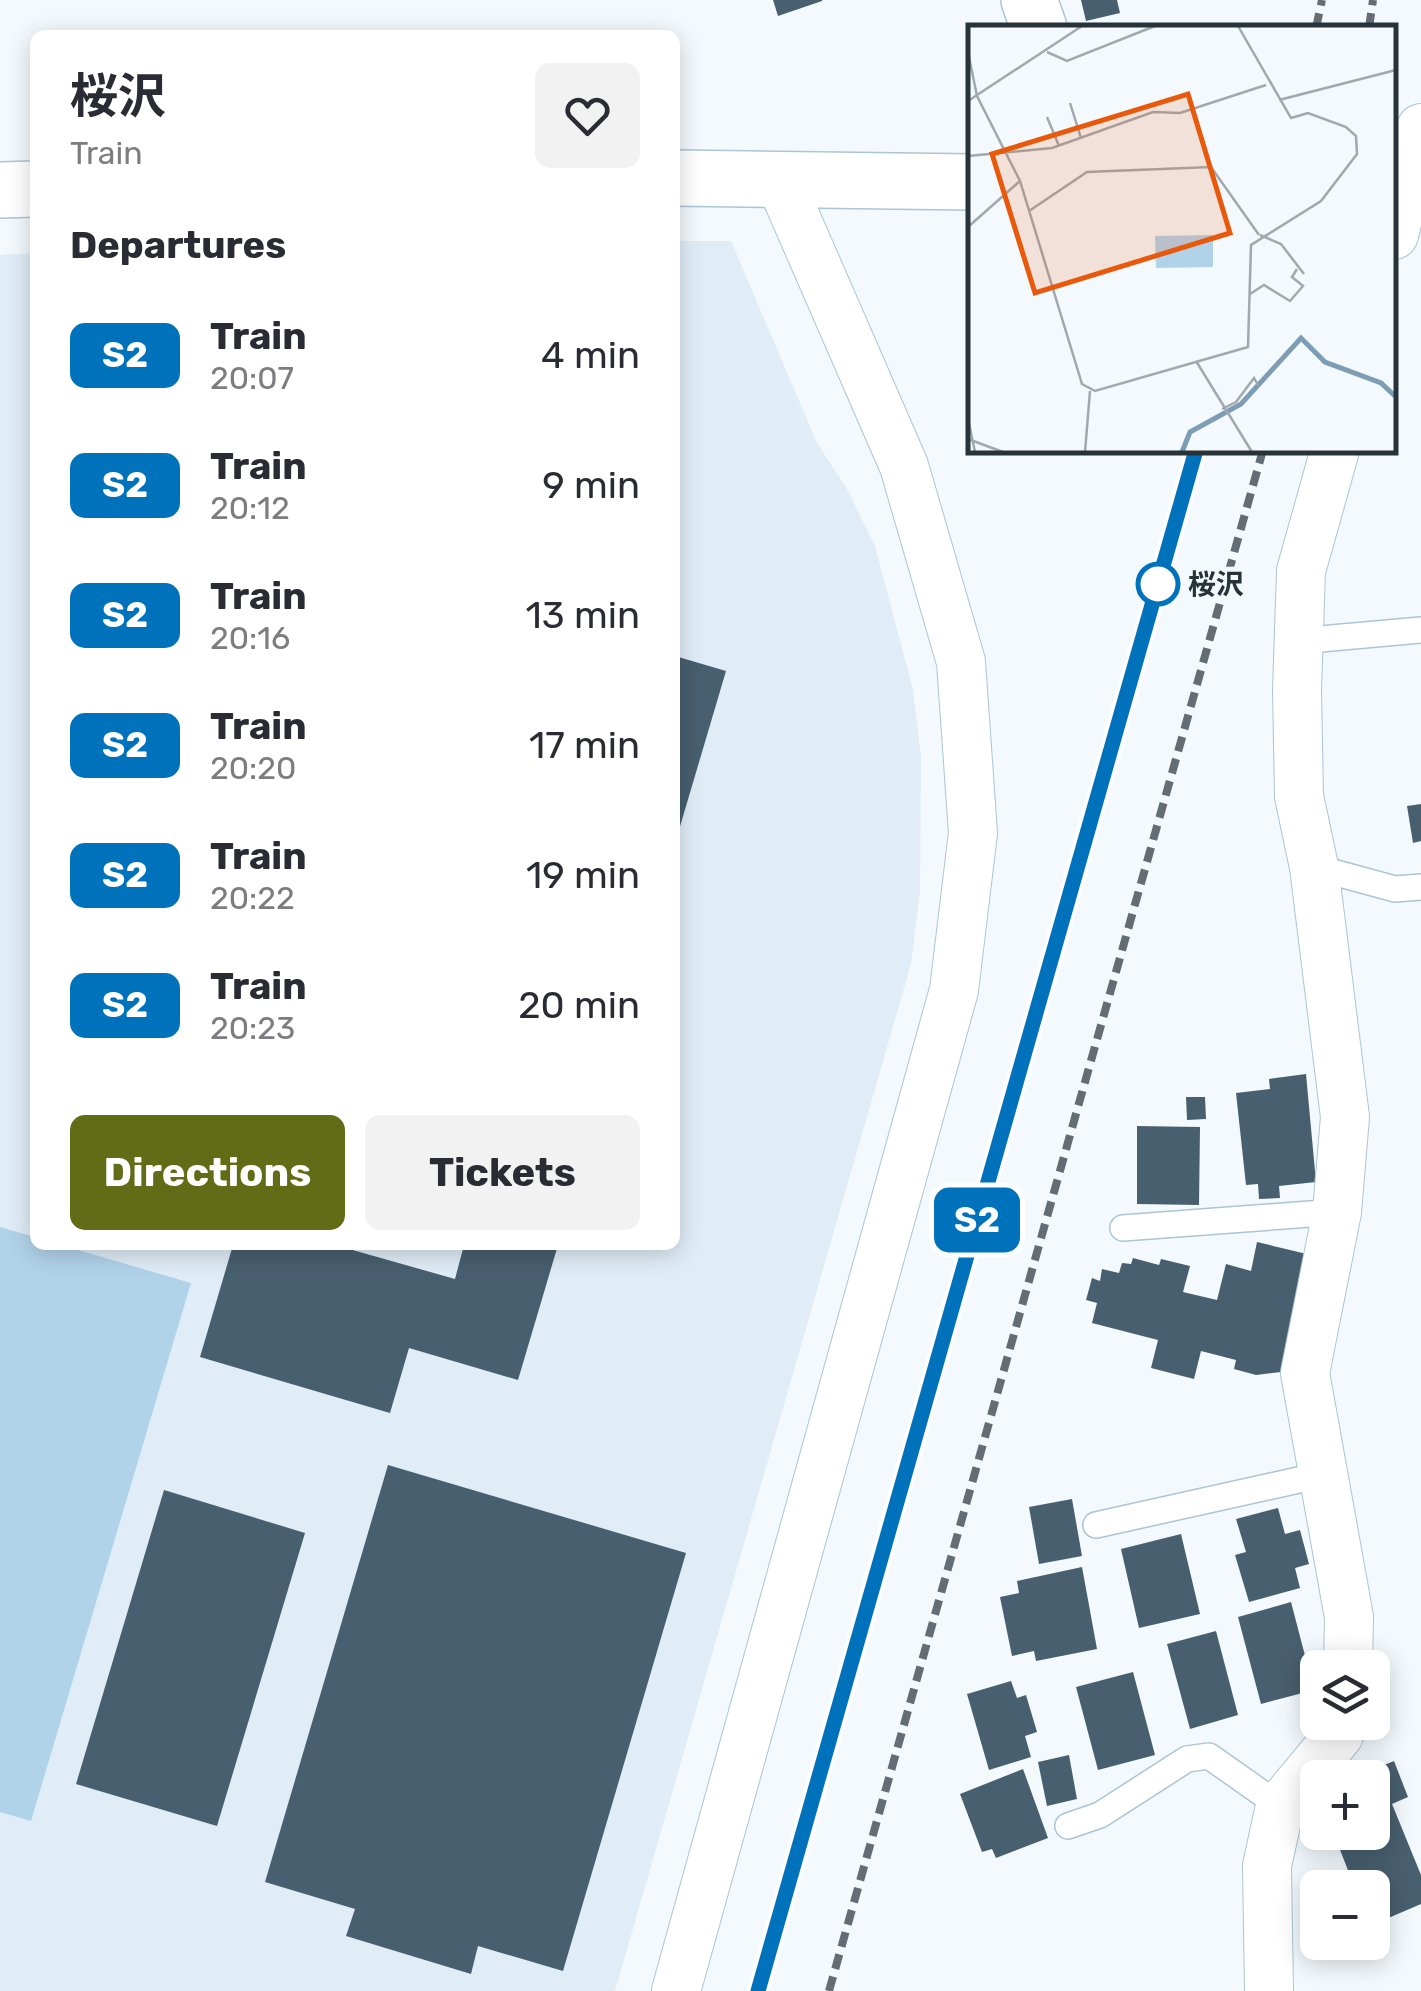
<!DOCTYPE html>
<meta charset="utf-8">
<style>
:root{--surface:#fff;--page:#f2f2f3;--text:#2b2b33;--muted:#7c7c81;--accent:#616d16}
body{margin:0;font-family:Rubik,"Noto Sans JP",sans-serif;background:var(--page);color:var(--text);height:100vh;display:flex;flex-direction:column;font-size:38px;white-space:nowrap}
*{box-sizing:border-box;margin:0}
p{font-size:32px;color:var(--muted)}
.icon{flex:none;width:55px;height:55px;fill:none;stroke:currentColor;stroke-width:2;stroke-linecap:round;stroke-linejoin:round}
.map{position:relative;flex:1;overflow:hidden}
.details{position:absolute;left:30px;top:30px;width:650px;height:1220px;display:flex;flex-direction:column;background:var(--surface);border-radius:15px;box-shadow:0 5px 25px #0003}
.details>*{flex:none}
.badge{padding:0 20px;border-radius:15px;font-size:35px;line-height:65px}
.fabs{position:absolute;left:1300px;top:1650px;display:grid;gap:20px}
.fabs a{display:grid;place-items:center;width:90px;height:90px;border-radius:15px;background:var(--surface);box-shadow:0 5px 25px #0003;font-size:50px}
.map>.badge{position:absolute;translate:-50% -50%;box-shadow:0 0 0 5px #fff}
h2{padding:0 40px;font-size:38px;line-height:90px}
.round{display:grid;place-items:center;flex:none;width:105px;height:105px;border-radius:15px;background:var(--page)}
.headline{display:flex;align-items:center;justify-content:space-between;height:170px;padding:0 40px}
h1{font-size:48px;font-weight:700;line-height:75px}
.button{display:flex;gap:20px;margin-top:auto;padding:20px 40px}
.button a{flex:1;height:115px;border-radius:15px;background:var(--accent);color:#fff;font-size:40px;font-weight:700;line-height:115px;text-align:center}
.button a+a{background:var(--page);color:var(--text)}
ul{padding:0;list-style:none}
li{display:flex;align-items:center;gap:30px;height:130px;padding:0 40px}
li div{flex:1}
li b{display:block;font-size:38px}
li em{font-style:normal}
li .badge{min-width:110px;font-weight:700;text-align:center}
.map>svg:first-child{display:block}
</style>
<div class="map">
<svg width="1421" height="1991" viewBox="0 0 1421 1991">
<rect width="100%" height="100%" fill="#f3f9fd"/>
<path fill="#e0edf7" d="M 675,241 L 731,241 L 817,443 L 847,489 L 875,546 L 913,690 L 921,756 L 920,891 L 911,964 L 615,1991 L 0,1991 L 0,255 L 35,253 L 35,1245 L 675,1245 Z"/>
<path fill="#b1d3ea" d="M 0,1227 L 35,1237 L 35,1245 L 61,1245 L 191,1283 L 31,1821 L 0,1812 Z"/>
<path fill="#485f6f" d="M 773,0 L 822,0 L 822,1 L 778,16 Z
M 1081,0 L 1117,0 L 1120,13 L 1086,21 Z
M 675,656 L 726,671 L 676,840 L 675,840 Z
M 1421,804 L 1421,841 L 1413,843 L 1407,806 Z
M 1306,1074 L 1316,1182 L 1279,1186 L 1280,1198 L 1259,1199 L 1258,1184 L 1246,1185 L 1236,1093 L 1270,1089 L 1269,1079 Z
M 1186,1097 L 1205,1097 L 1206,1119 L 1187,1120 Z
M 1137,1126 L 1200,1127 L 1199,1205 L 1137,1204 Z
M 1257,1242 L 1311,1255 L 1281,1372 L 1256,1375 L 1234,1369 L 1236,1360 L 1201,1351 L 1194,1379 L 1151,1368 L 1158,1340 L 1092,1323 L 1097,1303 L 1086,1300 L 1092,1278 L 1100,1281 L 1102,1269 L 1119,1273 L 1122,1263 L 1131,1264 L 1133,1258 L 1159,1265 L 1161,1259 L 1190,1266 L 1183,1292 L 1217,1300 L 1226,1264 L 1251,1271 Z
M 233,1245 L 335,1245 L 455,1279 L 464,1245 L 558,1245 L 518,1380 L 409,1348 L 390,1413 L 200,1357 Z
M 388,1465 L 686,1553 L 563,1971 L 478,1946 L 471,1974 L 346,1936 L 355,1909 L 265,1882 Z
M 164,1490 L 305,1533 L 217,1826 L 76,1784 Z
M 1072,1499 L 1082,1556 L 1039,1564 L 1029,1507 Z
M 1278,1508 L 1285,1534 L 1300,1530 L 1309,1564 L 1295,1568 L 1300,1588 L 1249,1602 L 1235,1555 L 1246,1552 L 1236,1519 Z
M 1181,1534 L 1200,1614 L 1139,1628 L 1121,1549 Z
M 1082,1567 L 1097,1649 L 1036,1661 L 1034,1651 L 1012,1656 L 1000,1597 L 1019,1593 L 1017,1581 Z
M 1291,1602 L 1314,1690 L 1261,1704 L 1238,1617 Z
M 1216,1631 L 1238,1715 L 1190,1729 L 1167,1644 Z
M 1133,1672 L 1155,1755 L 1098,1770 L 1076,1687 Z
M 1011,1681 L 1017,1698 L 1026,1695 L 1037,1732 L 1025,1736 L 1031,1757 L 989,1770 L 967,1694 Z
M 1069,1755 L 1077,1799 L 1047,1806 L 1038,1762 Z
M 1394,1761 L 1408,1797 L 1392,1804 L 1421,1875 L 1421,1904 L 1372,1925 L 1372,1888 L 1355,1888 L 1333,1832 L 1372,1832 L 1372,1778 L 1355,1777 Z
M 1023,1769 L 1048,1838 L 996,1858 L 992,1849 L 982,1852 L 960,1794 Z"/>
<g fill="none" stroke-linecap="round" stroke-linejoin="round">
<g stroke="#abc5d7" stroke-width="28">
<path id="service" d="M 1298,641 L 1421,630
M 1314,867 L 1395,889 L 1421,887
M 1123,1228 L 1337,1212
M 1096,1525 L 1321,1475
M 1068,1826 L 1100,1815 L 1187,1759 L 1209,1756 L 1280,1806"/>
</g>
<g stroke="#abc5d7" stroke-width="50">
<path id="minor" d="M 1394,235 L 1421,128
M 1335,450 L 1301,571 L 1297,690 L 1299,796 L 1314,867 L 1345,1117 L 1337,1212 L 1305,1373 L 1349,1617 L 1348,1668
M 676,1991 L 954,990 L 973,833 L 961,662 L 904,466 L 779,179
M 1269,1991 L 1267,1866 L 1280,1806 L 1339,1735 L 1342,1722"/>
</g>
<g stroke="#abc5d7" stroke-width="58">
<path id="tertiary" d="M 1029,0 L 1039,28
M 1394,152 L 1421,147
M 675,178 L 971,182
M 0,190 L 35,189"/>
</g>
<use href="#service" stroke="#fff" stroke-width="25"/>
<use href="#minor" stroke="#fff" stroke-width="48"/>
<use href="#tertiary" stroke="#fff" stroke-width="55"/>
<path stroke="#636d73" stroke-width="8" stroke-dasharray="15 8" stroke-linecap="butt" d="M 1316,28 L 1322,0
M 1369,28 L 1373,0
M 758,1991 L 1196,450
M 829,1991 L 1263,450"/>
</g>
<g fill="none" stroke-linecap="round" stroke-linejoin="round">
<g stroke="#fff" stroke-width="22">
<path id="line" d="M 758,1991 L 1196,450"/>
</g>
<use href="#line" stroke="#0072bc" stroke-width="15"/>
</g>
<circle fill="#fff" stroke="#0072bc" stroke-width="5" cx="1158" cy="584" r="20"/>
<g text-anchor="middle" stroke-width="10" stroke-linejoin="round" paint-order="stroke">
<g font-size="28" font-weight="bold" fill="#273239" stroke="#f3f9fd" text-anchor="start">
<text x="1188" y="594">桜沢</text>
</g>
</g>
<g transform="translate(968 25)">
<rect width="428" height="428" fill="#f3f9fd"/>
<path d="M 245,210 L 245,242 L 188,243 L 187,211 Z" fill="#b1d3ea"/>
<path fill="none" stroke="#7d9db4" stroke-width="5" d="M 214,427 L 222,407 L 273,379 L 333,313 L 357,337 L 413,358 L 428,372"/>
<path fill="none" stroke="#a1a9af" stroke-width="2.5" d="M 0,27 L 9,71 L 52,156 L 114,359 L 127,366 L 280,322 L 283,220 L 353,176 L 389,129 L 388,111 L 378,102 L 340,88 L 323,93 L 270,1M 79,27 L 99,36 L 187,1M 311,75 L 428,45M 0,76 L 114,1M 102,78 L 113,113M 79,92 L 91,121M 0,131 L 84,123 L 185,87 L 212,88 L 298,60M 61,186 L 119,147 L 243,142 L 291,210M 0,202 L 52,156M 292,210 L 313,219 L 336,249M 282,269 L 296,260 L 322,276 L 335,261 L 324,252 L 329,244M 228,336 L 284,427M 254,384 L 268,377 L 286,353 L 290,360M 0,394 L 7,427M 0,414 L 35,427M 117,427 L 122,366"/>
<path fill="#e8590c" fill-opacity="0.15" stroke="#e8590c" stroke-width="5" d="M 220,69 L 262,208 L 67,268 L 24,129 Z"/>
<rect width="428" height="428" fill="none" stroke="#273239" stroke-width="5"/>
</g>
</svg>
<div class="fabs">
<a><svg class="icon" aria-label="layers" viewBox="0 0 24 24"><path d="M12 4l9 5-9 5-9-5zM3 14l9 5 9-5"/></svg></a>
<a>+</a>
<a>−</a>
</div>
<b class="badge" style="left:977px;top:1220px;background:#0072bc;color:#fff">S2</b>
<section class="details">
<div class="headline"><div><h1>桜沢</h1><p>Train</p></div><a class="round"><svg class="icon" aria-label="heart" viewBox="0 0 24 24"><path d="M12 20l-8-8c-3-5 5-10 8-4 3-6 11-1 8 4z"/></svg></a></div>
<h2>Departures</h2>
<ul>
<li><span class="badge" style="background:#0072bc;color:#fff">S2</span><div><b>Train</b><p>20:07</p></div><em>4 min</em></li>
<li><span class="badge" style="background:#0072bc;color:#fff">S2</span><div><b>Train</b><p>20:12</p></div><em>9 min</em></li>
<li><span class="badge" style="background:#0072bc;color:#fff">S2</span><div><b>Train</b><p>20:16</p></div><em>13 min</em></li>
<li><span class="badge" style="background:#0072bc;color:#fff">S2</span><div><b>Train</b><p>20:20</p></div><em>17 min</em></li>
<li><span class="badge" style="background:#0072bc;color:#fff">S2</span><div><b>Train</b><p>20:22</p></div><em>19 min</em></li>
<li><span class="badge" style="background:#0072bc;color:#fff">S2</span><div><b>Train</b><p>20:23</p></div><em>20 min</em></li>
</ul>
<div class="button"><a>Directions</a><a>Tickets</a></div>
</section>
</div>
